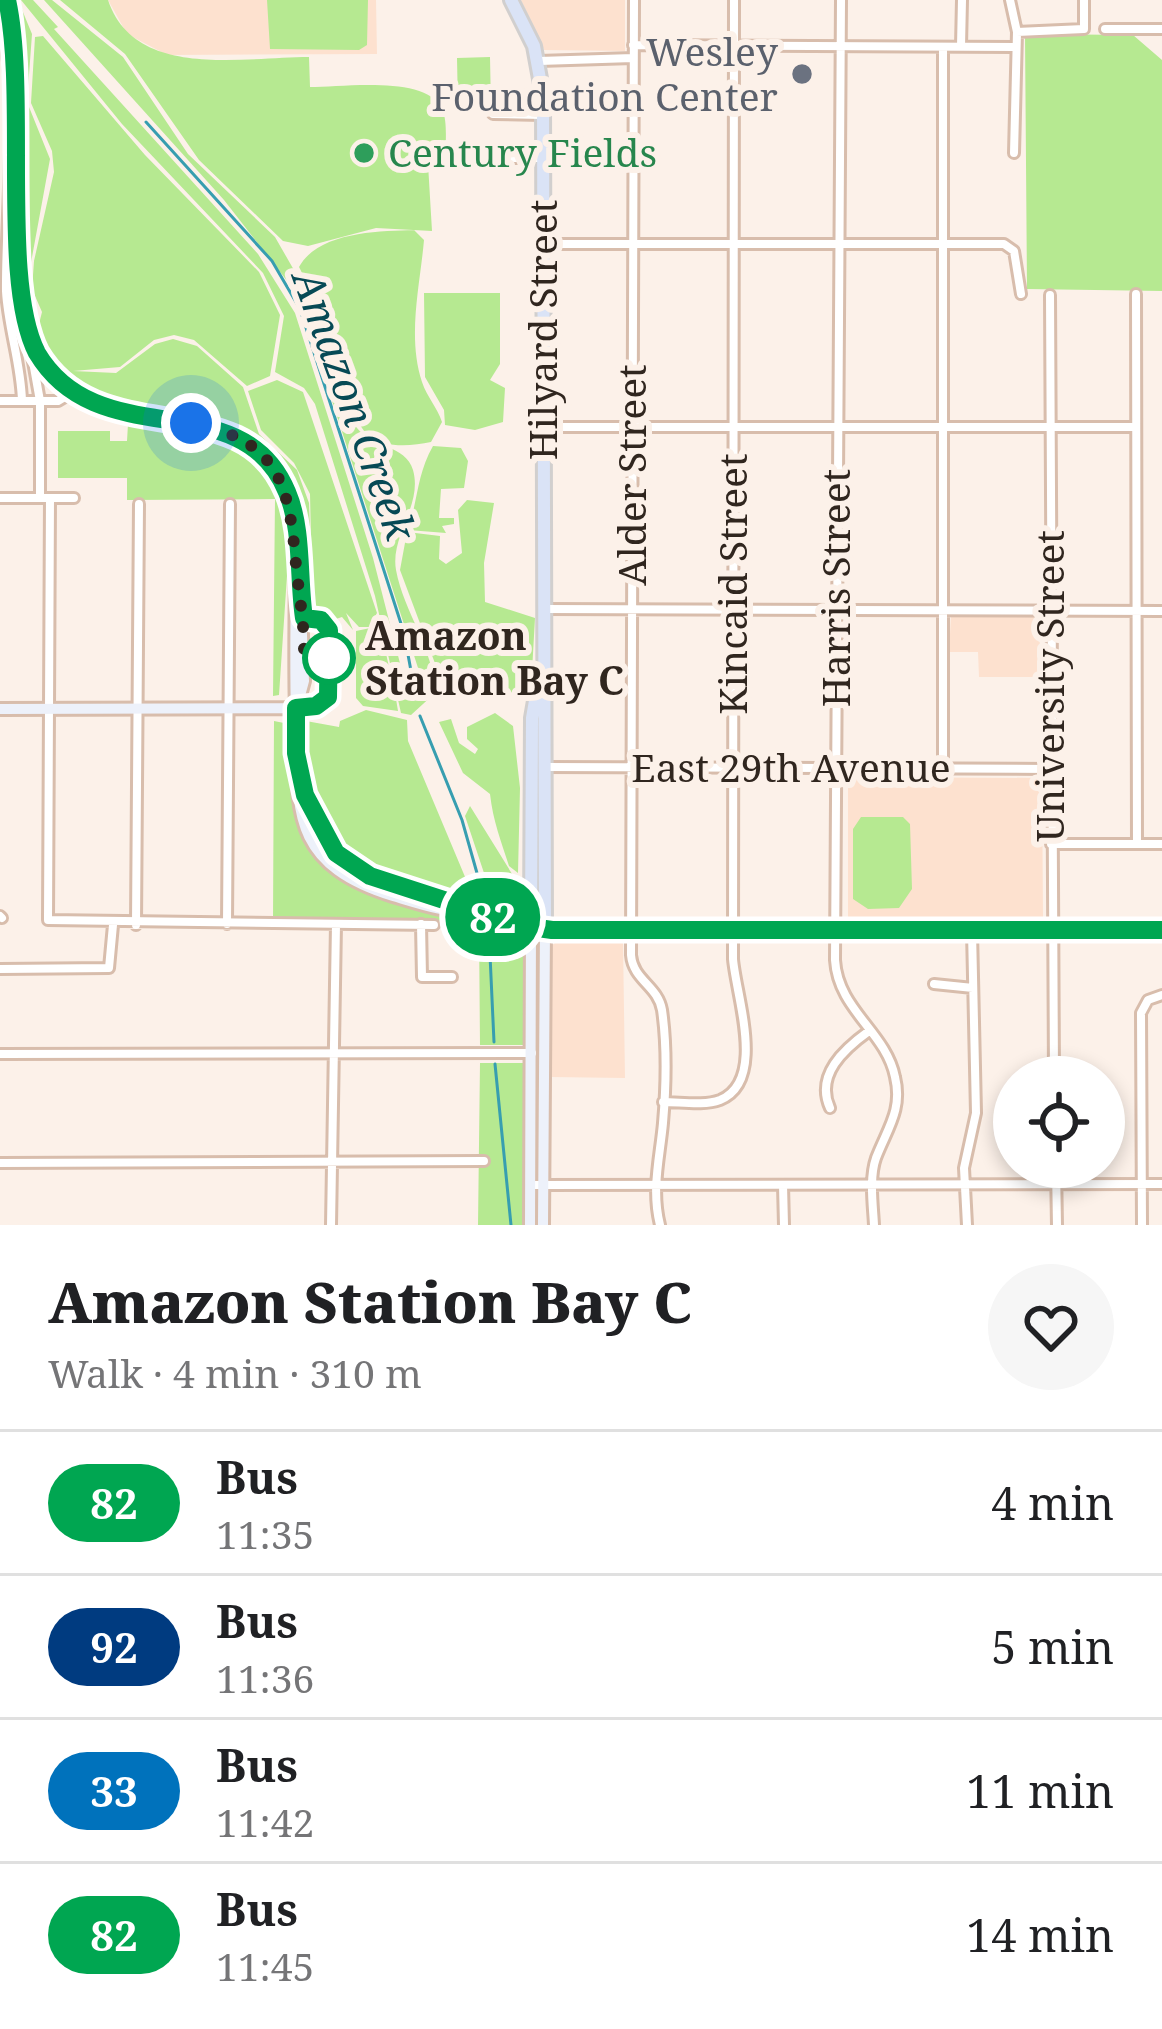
<!DOCTYPE html>
<meta charset="utf-8">
<style>
:root{--surface:#fff;--page:#f6f6f6;--text:#202124;--muted:#757577;--line:#e0e0e0}
body{margin:0;font-family:"Noto Serif",serif;background:var(--page);color:var(--text);height:100vh;display:flex;flex-direction:column;font-size:45px;white-space:nowrap}
*{box-sizing:border-box;margin:0}
p{font-size:39px;color:var(--muted)}
.icon{flex:none;width:66px;height:66px;fill:none;stroke:currentColor;stroke-width:2;stroke-linecap:round;stroke-linejoin:round}
.map{position:relative;height:1225px;overflow:hidden}
.panel{display:flex;flex-direction:column;background:var(--surface);flex:1}
.panel>*{flex:none}
.badge{padding:0 24px;border-radius:39px;font-size:42px;line-height:78px}
.buttons{position:absolute;left:993px;top:1056px;display:grid;gap:24px}
.buttons a{display:grid;place-items:center;width:132px;height:132px;border-radius:50%;background:var(--surface);box-shadow:0 6px 18px #0003;font-size:60px}
.you{position:absolute;width:60px;height:60px;margin:-30px;border:9px solid #fff;border-radius:50%;background:#1a73e8;box-shadow:0 0 0 18px #1a73e833}
.map>.badge{position:absolute;translate:-50% -50%;box-shadow:0 0 0 6px #fff}
.round{display:grid;place-items:center;flex:none;width:126px;height:126px;border-radius:63px;background:var(--page)}
.head{display:flex;align-items:center;justify-content:space-between;height:204px;padding:0 48px}
h1{font-size:57px;font-weight:800;line-height:90px}
ul{padding:0;list-style:none}
li{display:flex;align-items:center;gap:36px;height:144px;padding:0 48px;border-top:3px solid var(--line)}
li div{flex:1}
li b{display:block;font-size:45px}
li em{font-style:normal}
li .badge{min-width:132px;font-weight:700;text-align:center}
.map>svg:first-child{display:block}
</style>
<div class="map">
<svg width="1162" height="1225" viewBox="0 0 1162 1225">
<rect width="100%" height="100%" fill="#fcf1e9"/>
<path fill="#fde1cf" d="M 108,0 L 376,0 L 377,54 L 167,55 L 127,34 Z
M 521,0 L 625,0 L 625,51 L 544,50 Z
M 1038,617 L 1042,677 L 979,677 L 978,652 L 949,652 L 951,616 Z
M 848,777 L 1042,778 L 1043,917 L 848,917 Z
M 556,942 L 623,942 L 625,1078 L 551,1077 L 550,947 Z"/>
<path fill="#b6e991" d="M 12,0 L 18,0 L 32,34 L 27,102 L 50,159 L 28,279 L 38,328 L 42,312 L 32,289 L 34,261 L 54,172 L 52,151 L 31,103 L 35,37 L 43,36 L 145,155 L 259,272 L 280,315 L 270,376 L 247,386 L 194,340 L 174,335 L 154,340 L 120,367 L 73,371 L 116,373 L 155,344 L 173,339 L 197,346 L 243,387 L 259,434 L 297,470 L 309,503 L 312,583 L 310,494 L 294,463 L 261,430 L 248,391 L 277,380 L 303,392 L 377,613 L 369,627 L 359,627 L 346,613 L 353,630 L 342,617 L 330,621 L 309,614 C 300,573 309,526 291,487 C 241,376 101,452 40,347 C 3,282 33,90 12,0 Z
M 21,0 L 33,0 L 58,27 L 54,29 L 258,254 L 295,313 L 373,558 L 403,675 L 398,676 L 401,692 L 416,698 L 427,686 L 423,670 L 419,671 L 298,295 L 224,200 L 44,0 L 52,0 L 123,57 L 188,154 L 275,237 L 310,298 L 357,428 C 371,447 406,445 413,470 C 423,505 390,536 396,570 C 404,613 434,648 435,693 L 411,715 L 401,713 L 375,596 L 315,404 L 304,388 L 275,372 L 284,316 L 263,273 L 122,124 Z
M 60,0 L 108,0 C 135,80 242,57 309,57 L 310,87 C 343,87 428,75 442,109 C 448,122 445,141 446,155 L 434,156 L 428,164 L 432,231 L 376,228 L 308,246 L 283,241 L 199,160 L 125,54 Z
M 267,0 L 368,0 L 367,45 L 359,50 L 270,49 Z
M 1025,34 L 1133,35 L 1162,60 L 1162,291 L 1027,289 Z
M 490,57 L 491,108 L 458,108 L 457,58 Z
M 414,230 L 424,240 C 420,286 407,336 422,382 C 427,397 437,407 442,422 L 431,442 C 411,446 386,449 368,435 C 347,417 317,300 299,267 C 318,232 378,231 414,230 Z
M 424,293 L 500,293 L 500,364 L 490,380 L 505,388 L 503,422 L 475,430 L 445,425 L 444,410 L 425,377 Z
M 128,424 L 219,437 L 254,458 L 275,485 L 290,531 L 279,695 L 273,696 L 275,499 L 127,500 L 127,478 L 58,478 L 58,431 L 110,431 L 110,441 L 127,441 Z
M 433,446 L 461,448 L 468,461 L 464,488 L 441,489 L 439,518 L 454,518 L 454,524 L 442,526 L 446,533 L 408,530 C 418,500 417,474 433,446 Z
M 467,500 L 494,503 L 484,563 L 485,602 L 535,618 L 531,689 L 490,696 L 439,694 L 436,666 L 400,570 L 407,532 L 440,536 L 439,559 L 446,564 L 462,553 L 458,510 Z
M 380,626 L 396,699 L 398,711 L 363,706 L 356,698 L 356,631 Z
M 366,710 L 407,720 L 408,741 L 476,903 C 356,869 307,860 306,721 L 339,727 L 340,721 Z
M 495,713 L 513,726 L 520,788 L 518,873 L 509,866 C 501,841 493,821 490,794 L 463,773 L 439,722 L 451,719 L 459,743 L 475,754 L 478,749 L 467,739 L 467,727 Z
M 274,721 L 289,724 L 290,783 L 299,822 L 335,872 L 462,922 L 273,921 Z
M 470,806 L 522,890 L 523,914 L 495,906 L 465,816 Z
M 861,817 L 903,817 L 910,824 L 912,889 L 899,908 L 868,909 L 853,899 L 853,829 Z
M 479,927 L 526,941 L 527,1045 L 480,1045 Z
M 480,1063 L 527,1063 L 527,1225 L 478,1225 Z"/>
<g fill="none" stroke-linecap="round" stroke-linejoin="round">
<path stroke="#379eb0" stroke-width="3" d="M 146,122 L 272,261 L 300,309 L 404,633 L 416,698
M 420,716 L 462,820 L 486,905
M 489,933 L 494,1042
M 495,1064 L 511,1225"/>
<g stroke="#d8bdac" stroke-width="14">
<path id="street" d="M 634,0 L 631,955 C 633,980 658,986 662,1010 C 667,1045 666,1088 663,1123 C 660,1157 651,1189 660,1225
M 841,0 L 835,960 C 838,1010 886,1032 895,1077 C 903,1110 887,1129 876,1158 C 869,1178 873,1205 874,1225
M 1010,0 L 1017,32 L 1014,153
M 0,21 C 20,75 5,225 6,291 C 8,328 21,363 22,401
M 1105,29 L 1162,29
M 1017,32 L 1084,29 L 1084,0
M 633,45 L 1015,47
M 961,46 L 962,0
M 943,47 L 943,769
M 539,61 L 633,58
M 493,114 L 542,115
M 469,158 L 543,158
M 545,244 L 1004,244 L 1014,251 L 1021,294
M 1136,294 L 1137,844
M 1050,295 L 1054,1077
M 29,339 L 40,401 L 40,498
M 0,401 L 58,401 L 73,392
M 544,427 L 1136,427
M 0,498 L 74,498
M 50,498 L 48,920 L 434,925
M 544,609 L 1162,611
M 545,767 L 1050,769
M 1051,844 L 1162,844
M 0,916 L 2,918
M 227,924 L 230,504
M 421,924 L 422,977 L 452,977
M 136,925 L 139,504
M 0,969 L 109,968 L 113,925
M 934,984 L 973,988
M 0,1054 L 532,1053
M 663,1102 C 681,1102 704,1106 720,1100 C 767,1081 736,996 733,959 L 734,0
M 830,1108 C 815,1075 844,1049 869,1031
M 0,1163 L 484,1161
M 1056,1167 L 1057,1225
M 531,1185 L 1162,1184
M 783,1185 L 784,1225
M 331,1225 L 336,924
M 967,1225 L 964,1168 L 976,1113 L 972,931
M 1142,1225 L 1141,1013 L 1148,1000 L 1162,995"/>
</g>
<g stroke="#d8bdac" stroke-width="16">
<path id="secondary" d="M 7,0 C 27,95 0,292 42,360 C 112,463 272,373 295,527 C 297,589 294,650 296,712 C 299,804 284,862 393,896 C 420,904 446,913 474,912
M 298,703 L 304,681 L 300,590
M 0,709 L 296,708
M 298,762 C 320,866 360,870 451,901 C 478,910 503,921 531,927 L 530,1225
M 543,1225 L 545,929"/>
</g>
<g stroke="#d1cfce" stroke-width="18">
<path id="primary" d="M 511,0 L 534,46 L 543,95 L 545,929
M 540,672 L 532,718 L 531,927 L 1162,930"/>
</g>
<use href="#street" stroke="#fff" stroke-width="8"/>
<use href="#secondary" stroke="#edf1fa" stroke-width="10"/>
<use href="#primary" stroke="#dae3f6" stroke-width="12"/>
</g>
<g fill="none" stroke-linecap="round" stroke-linejoin="round">
<g stroke="#fff" stroke-width="27">
<path id="line" d="M 7,0 C 28,95 0,282 37,353 C 99,457 242,382 287,492 C 303,529 298,578 304,618 L 321,620 L 329,630 L 328,697 L 316,706 L 296,708 L 296,753 L 305,795 L 336,853 L 370,876 L 524,926 L 552,930 L 1162,930"/>
</g>
<use href="#line" stroke="#00a651" stroke-width="18"/>
<path stroke="#30261f" stroke-width="12" stroke-dasharray="0 21.6" d="M 191,423 C 280,440 289,485 296,565 C 299,594 304,621 304,650 L 329,658"/>
</g>
<circle fill="#6b7280" stroke="#fcf1e9" stroke-width="4.5" cx="802" cy="74" r="12"/>
<circle fill="#2e9e5b" stroke="#fcf1e9" stroke-width="4.5" cx="364" cy="153" r="12"/>
<circle fill="#fff" stroke="#00a651" stroke-width="6" cx="329" cy="658" r="24"/>
<g text-anchor="middle" stroke-width="12" stroke-linejoin="round" paint-order="stroke">
<g font-size="39" fill="#5b616d" stroke="#fcf1e9" text-anchor="end">
<text x="778" y="66">Wesley<tspan x="778" dy="45">Foundation Center</tspan></text>
</g>
<g font-size="39" fill="#27864d" stroke="#fcf1e9" text-anchor="start">
<text x="388" y="167">Century Fields</text>
</g>
<g font-size="39" fill="#30261f" stroke="#fcf1e9">
<text transform="translate(543 330) rotate(-90)" y="14">Hilyard Street</text>
<text transform="translate(632 475) rotate(-90)" y="14">Alder Street</text>
<text transform="translate(733 584) rotate(-90)" y="14">Kincaid Street</text>
<text transform="translate(836 588) rotate(-90)" y="14">Harris Street</text>
<text transform="translate(1050 686) rotate(-90)" y="14">University Street</text>
<text x="791" y="782">East 29th Avenue</text>
</g>
<g font-size="39" font-weight="bold" fill="#30261f" stroke="#fcf1e9" text-anchor="start">
<text x="365" y="650">Amazon<tspan x="365" dy="45">Station Bay C</tspan></text>
</g>
<g font-size="42" font-style="italic" fill="#074955" stroke="#fcf1e9">
<text transform="translate(354 405) rotate(70)" y="15">Amazon Creek</text>
</g>
</g>
</svg>
<div class="buttons">
<a><svg class="icon" aria-label="locate" viewBox="0 0 24 24"><circle cx="12" cy="12" r="6"/><path d="M12 2v4M12 18v4M2 12h4M18 12h4"/></svg></a>
</div>
<div class="you" style="left:191px;top:423px"></div>
<b class="badge" style="left:493px;top:917px;background:#00a651;color:#fff">82</b>
</div>
<section class="panel">
<div class="head"><div><h1>Amazon Station Bay C</h1><p>Walk · 4 min · 310 m</p></div><a class="round"><svg class="icon" aria-label="heart" viewBox="0 0 24 24"><path d="M12 20l-8-8c-3-5 5-10 8-4 3-6 11-1 8 4z"/></svg></a></div>
<ul>
<li><span class="badge" style="background:#00a651;color:#fff">82</span><div><b>Bus</b><p>11:35</p></div><em>4 min</em></li>
<li><span class="badge" style="background:#003b80;color:#fff">92</span><div><b>Bus</b><p>11:36</p></div><em>5 min</em></li>
<li><span class="badge" style="background:#0072bc;color:#fff">33</span><div><b>Bus</b><p>11:42</p></div><em>11 min</em></li>
<li><span class="badge" style="background:#00a651;color:#fff">82</span><div><b>Bus</b><p>11:45</p></div><em>14 min</em></li>
</ul>
</section>
